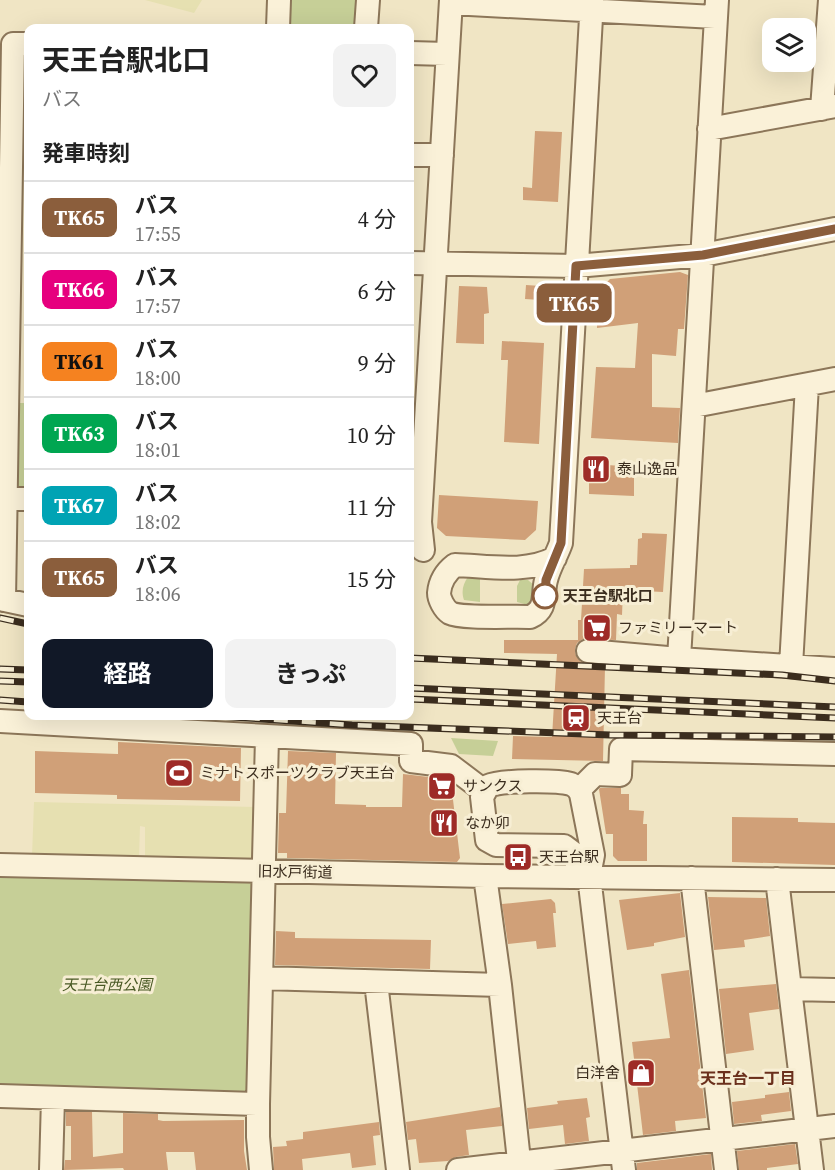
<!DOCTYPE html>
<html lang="ja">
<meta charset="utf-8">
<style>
:root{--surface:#fff;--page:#f2f2f2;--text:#222;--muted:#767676;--line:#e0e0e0;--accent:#111827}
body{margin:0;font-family:"Source Serif 4","Noto Sans JP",serif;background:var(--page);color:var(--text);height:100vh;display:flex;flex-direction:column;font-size:22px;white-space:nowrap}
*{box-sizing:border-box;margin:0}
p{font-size:20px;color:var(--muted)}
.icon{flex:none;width:33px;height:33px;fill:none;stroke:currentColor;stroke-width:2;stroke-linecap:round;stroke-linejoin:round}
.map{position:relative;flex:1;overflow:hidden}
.side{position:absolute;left:24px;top:24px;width:390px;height:696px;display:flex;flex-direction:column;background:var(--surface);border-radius:12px;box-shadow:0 6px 24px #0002}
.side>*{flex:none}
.badge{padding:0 12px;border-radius:9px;font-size:21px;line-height:39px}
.buttons{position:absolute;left:762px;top:18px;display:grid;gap:12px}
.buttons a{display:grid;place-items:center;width:54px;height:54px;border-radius:12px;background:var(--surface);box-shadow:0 6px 24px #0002;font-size:30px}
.map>.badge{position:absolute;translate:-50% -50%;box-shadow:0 0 0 3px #fff}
h2{padding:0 18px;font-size:22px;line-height:54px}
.round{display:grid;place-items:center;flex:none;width:63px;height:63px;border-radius:12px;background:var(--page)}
.head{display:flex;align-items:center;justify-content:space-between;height:102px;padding:0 18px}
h1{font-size:28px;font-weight:700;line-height:45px}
.action{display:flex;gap:12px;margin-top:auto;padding:12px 18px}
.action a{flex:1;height:69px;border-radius:12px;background:var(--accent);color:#fff;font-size:24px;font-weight:700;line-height:69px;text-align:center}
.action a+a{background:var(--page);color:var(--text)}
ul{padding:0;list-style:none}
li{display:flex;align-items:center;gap:18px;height:72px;padding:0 18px;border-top:2px solid var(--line)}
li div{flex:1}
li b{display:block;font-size:22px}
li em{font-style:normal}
li .badge{min-width:66px;font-weight:700;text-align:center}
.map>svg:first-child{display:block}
</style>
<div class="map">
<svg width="835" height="1170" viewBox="0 0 835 1170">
<rect width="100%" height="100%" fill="#f0e5c4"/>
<path fill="#e6e0b1" d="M 145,0 L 202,0 L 194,13 Z
M 34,802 L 258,807 L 257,853 L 249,860 L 145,858 L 145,827 L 140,826 L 139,858 L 32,856 Z"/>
<path fill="#c6cf97" d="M 285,0 L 359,0 L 357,28 L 283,28 Z
M 20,403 L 28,403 L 28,490 L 17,490 L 13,486 L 14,408 Z
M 475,576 L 480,579 L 480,602 L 464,600 C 461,591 463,584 468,577 Z
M 520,580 L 528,580 L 536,587 L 535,598 L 528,605 L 517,602 L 517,586 Z
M 451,738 L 498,741 L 493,756 L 459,754 Z
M 0,877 L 251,882 L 257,889 L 251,1091 L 246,1096 L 0,1089 Z"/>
<path fill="#d0a078" d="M 535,131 L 562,132 L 558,202 L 523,200 L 523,187 L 532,188 Z
M 680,272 L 688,275 L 684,329 L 678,329 L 676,356 L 652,354 L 652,407 L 680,408 L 678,443 L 591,438 L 596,367 L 635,368 L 638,323 L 597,328 L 598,291 L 610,279 Z
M 526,285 L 541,286 L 540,300 L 525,299 Z
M 459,286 L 487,287 L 489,313 L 484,314 L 484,344 L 456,343 Z
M 502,341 L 544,343 L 539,444 L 504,442 L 508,360 L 501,360 Z
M 608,465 L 620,466 L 620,469 L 634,469 L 634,496 L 589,494 L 589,472 L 608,471 Z
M 439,495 L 538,501 L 536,530 L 525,540 L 446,536 L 437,528 Z
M 642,533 L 667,534 L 663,592 L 623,590 L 622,615 L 617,614 L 616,640 L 583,639 L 577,643 L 575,649 L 576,656 L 581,662 L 605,666 L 603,761 L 512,759 L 513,736 L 552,737 L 557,654 L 504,653 L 504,640 L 578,640 L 578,620 L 581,620 L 584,569 L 630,568 L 630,565 L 637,565 L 638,539 L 642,538 Z
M 118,742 L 241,748 L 240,801 L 117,799 L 117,795 L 35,793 L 35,751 L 118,754 Z
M 288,751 L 336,753 L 335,804 L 366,805 L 366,807 L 402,807 L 403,774 L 446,779 L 451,783 L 460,858 L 457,862 L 287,858 L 287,853 L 278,853 L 279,813 L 286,813 Z
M 600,788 L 621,788 L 621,794 L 629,794 L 629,810 L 644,811 L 643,824 L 647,824 L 647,861 L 618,861 L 613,856 L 613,834 L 606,834 L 599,789 Z
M 732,817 L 798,818 L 798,822 L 835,823 L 835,865 L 732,862 Z
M 680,893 L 685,937 L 654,943 L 654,946 L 627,950 L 619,900 Z
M 708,897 L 766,898 L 770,936 L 744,940 L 745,947 L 714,950 Z
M 551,899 L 555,903 L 556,913 L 553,913 L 556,947 L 537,949 L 536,941 L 508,944 L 502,904 Z
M 276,931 L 295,932 L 295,938 L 431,940 L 430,969 L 275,965 Z
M 689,970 L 706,1118 L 675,1121 L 676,1131 L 643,1135 L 632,1042 L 670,1038 L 661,974 Z
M 776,984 L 779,1009 L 749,1013 L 754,1050 L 726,1054 L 719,989 Z
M 789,1092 L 791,1111 L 761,1115 L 762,1121 L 734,1124 L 732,1102 L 765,1098 L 765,1095 Z
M 587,1098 L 590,1117 L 586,1118 L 589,1141 L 565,1144 L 563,1125 L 529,1129 L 527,1108 L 558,1104 L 557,1101 Z
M 500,1107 L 502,1126 L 466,1130 L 469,1155 L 456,1157 L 448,1161 L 419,1163 L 416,1139 L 408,1140 L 406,1122 Z
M 66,1112 L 92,1112 L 93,1157 L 123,1153 L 123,1113 L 158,1114 L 158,1120 L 163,1121 L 244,1120 L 244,1151 L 247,1170 L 196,1170 L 194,1152 L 166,1152 L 168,1170 L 124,1170 L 123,1168 L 64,1170 L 65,1160 L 71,1160 L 71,1126 L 66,1126 Z
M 379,1122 L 380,1135 L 373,1136 L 376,1165 L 352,1168 L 350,1153 L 302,1159 L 303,1170 L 274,1170 L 273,1147 L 287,1146 L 286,1141 L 303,1139 L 303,1132 Z
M 795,1144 L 798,1164 L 767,1168 L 767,1170 L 739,1170 L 737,1151 Z
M 711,1154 L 712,1170 L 637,1170 L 637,1163 Z"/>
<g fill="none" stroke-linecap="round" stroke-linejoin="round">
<g stroke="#8c7659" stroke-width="26">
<path id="minor" d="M 451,3 L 715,17
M 278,28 L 279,0
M 366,28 L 368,0
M 410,53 L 447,54
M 822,109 L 830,0
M 709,129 L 835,106
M 410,155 L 442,155
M 410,263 L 576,266 L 703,255 L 835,229
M 694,406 L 835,379
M 7,499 L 28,499
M 423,550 L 420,522 L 451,0
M 555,558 C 526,574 487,566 455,565 C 446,572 440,581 439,593 C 439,599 444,609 450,613 C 462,619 513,616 530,617 C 548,609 542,595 546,580 C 549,567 557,555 561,543 L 592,0
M 0,599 L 28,605
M 4,600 L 13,44 L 28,44
M 588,651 L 679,659 L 717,0
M 679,659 L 835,669
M 791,666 L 807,385
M 0,721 L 411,744 L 411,761 L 451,766 L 484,791
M 579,790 L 595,774 L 620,775 L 621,749 L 835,754
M 0,865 L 485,876 L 835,880
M 485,876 L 500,985 L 520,1170
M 589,876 L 576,861 L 572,852 L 564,846 L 496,845 L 487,840 L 482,797 L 488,786 C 501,780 557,780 571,784 C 576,786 579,789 581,794 L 593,855 L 589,876 L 624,1170
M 692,878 L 726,1170
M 777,879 L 790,989 L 835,990
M 262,978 L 500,985
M 376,982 L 398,1170
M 790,989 L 812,1170
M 0,1096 L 258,1104
M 51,1170 L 53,1098
M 261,1170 L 258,1137 L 258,1104 L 267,737
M 458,1170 L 835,1126"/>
</g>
<use href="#minor" stroke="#faf1d8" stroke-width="22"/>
<g stroke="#3b2d1e" stroke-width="7">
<path id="rail" d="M 0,618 L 28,624
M 410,658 L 782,675 L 835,681
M 0,669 L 28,670
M 0,681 L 28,682
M 410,688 L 835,707
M 410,699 L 835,718
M 0,700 L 28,702
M 218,716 L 352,725 L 610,735 L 835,737"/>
</g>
<use href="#rail" stroke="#f7eed4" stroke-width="4.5" stroke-dasharray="14" stroke-linecap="butt"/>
</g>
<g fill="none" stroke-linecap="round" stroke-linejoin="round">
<g stroke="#fff" stroke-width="14">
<path id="line" d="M 545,598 L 546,580 L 561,543 L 576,266 L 703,255 L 835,229"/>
</g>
<use href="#line" stroke="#8b5e3c" stroke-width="9"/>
</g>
<defs>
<g id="restaurant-square" transform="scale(1.5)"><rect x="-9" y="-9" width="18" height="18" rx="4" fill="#9e2b27" stroke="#f7eed4"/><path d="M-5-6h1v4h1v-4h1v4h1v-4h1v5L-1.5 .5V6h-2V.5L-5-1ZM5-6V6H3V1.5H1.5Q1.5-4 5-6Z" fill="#fff"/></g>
<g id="supermarket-square" transform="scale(1.5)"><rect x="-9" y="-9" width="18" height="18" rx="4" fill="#9e2b27" stroke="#f7eed4"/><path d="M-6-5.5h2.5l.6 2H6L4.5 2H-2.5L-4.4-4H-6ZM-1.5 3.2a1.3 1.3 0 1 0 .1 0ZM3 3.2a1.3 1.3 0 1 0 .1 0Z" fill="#fff"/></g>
<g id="station-square" transform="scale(1.5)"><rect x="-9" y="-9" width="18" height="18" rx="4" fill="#9e2b27" stroke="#f7eed4"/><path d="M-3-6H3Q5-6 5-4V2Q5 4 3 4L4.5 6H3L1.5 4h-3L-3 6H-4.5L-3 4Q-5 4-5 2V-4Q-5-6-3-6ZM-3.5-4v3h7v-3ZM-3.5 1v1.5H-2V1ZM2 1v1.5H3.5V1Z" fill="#fff"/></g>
<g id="stadium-square" transform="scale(1.5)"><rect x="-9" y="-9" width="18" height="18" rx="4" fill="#9e2b27" stroke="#f7eed4"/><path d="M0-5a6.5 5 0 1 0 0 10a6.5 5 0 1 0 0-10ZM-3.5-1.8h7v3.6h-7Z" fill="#fff"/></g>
<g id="bus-square" transform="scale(1.5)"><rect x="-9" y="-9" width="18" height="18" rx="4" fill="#9e2b27" stroke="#f7eed4"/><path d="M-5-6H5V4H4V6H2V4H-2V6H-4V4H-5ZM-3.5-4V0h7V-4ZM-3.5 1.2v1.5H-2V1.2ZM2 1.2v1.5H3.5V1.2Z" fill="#fff"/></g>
<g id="shop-square" transform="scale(1.5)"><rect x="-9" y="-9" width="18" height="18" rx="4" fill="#9e2b27" stroke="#f7eed4"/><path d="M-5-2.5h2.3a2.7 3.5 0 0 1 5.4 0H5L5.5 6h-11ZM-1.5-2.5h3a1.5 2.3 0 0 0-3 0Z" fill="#fff"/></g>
</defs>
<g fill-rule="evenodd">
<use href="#restaurant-square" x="596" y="469"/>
<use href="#supermarket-square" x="597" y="628"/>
<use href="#station-square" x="576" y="718"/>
<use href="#stadium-square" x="179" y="773"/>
<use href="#supermarket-square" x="442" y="786"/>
<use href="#restaurant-square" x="444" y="823"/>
<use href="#bus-square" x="518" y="857"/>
<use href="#shop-square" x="641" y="1073"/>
</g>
<circle fill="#fff" stroke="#8b5e3c" stroke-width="3" cx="545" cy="596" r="12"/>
<g text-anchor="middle" stroke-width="6" stroke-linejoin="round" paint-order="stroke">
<g font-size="15" fill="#3b2d1e" stroke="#f7eed4" text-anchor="start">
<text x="617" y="474">泰山逸品</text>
<text x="618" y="633">ファミリーマート</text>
<text x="597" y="723">天王台</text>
<text x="200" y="778">ミナトスポーツクラブ天王台</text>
<text x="463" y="791">サンクス</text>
<text x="465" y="828">なか卯</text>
<text x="539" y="862">天王台駅</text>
<text x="620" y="1078" text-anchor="end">白洋舍</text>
</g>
<g font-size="15" font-weight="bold" fill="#3b2d1e" stroke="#f7eed4" text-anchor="start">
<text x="563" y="601">天王台駅北口</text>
</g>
<g font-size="15" fill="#3b2d1e" stroke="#f7eed4">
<text transform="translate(295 872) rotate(1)" y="5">旧水戸街道</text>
</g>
<g font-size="15" font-style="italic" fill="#495924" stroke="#f7eed4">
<text x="107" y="990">天王台西公園</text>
</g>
<g font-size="16" font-weight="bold" fill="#6a2f1b" stroke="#f7eed4">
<text x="748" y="1084">天王台一丁目</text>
</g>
</g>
</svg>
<div class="buttons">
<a><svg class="icon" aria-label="layers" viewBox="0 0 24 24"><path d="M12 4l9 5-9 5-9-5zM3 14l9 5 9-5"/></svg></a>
</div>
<b class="badge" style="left:574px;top:303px;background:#8b5e3c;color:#fff">TK65</b>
<section class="side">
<div class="head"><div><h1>天王台駅北口</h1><p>バス</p></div><a class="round"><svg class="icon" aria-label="heart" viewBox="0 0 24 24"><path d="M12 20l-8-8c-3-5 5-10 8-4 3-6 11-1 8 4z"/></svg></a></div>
<h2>発車時刻</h2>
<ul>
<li><span class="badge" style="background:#8b5e3c;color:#fff">TK65</span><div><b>バス</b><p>17:55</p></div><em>4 分</em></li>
<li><span class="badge" style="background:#e6007e;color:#fff">TK66</span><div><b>バス</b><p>17:57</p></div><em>6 分</em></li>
<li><span class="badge" style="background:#f58220;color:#111">TK61</span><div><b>バス</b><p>18:00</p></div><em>9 分</em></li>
<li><span class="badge" style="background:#00a651;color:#fff">TK63</span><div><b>バス</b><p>18:01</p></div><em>10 分</em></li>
<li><span class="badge" style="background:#00a3b4;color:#fff">TK67</span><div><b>バス</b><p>18:02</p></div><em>11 分</em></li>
<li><span class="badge" style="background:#8b5e3c;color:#fff">TK65</span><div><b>バス</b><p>18:06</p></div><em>15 分</em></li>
</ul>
<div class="action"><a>経路</a><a>きっぷ</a></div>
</section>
</div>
